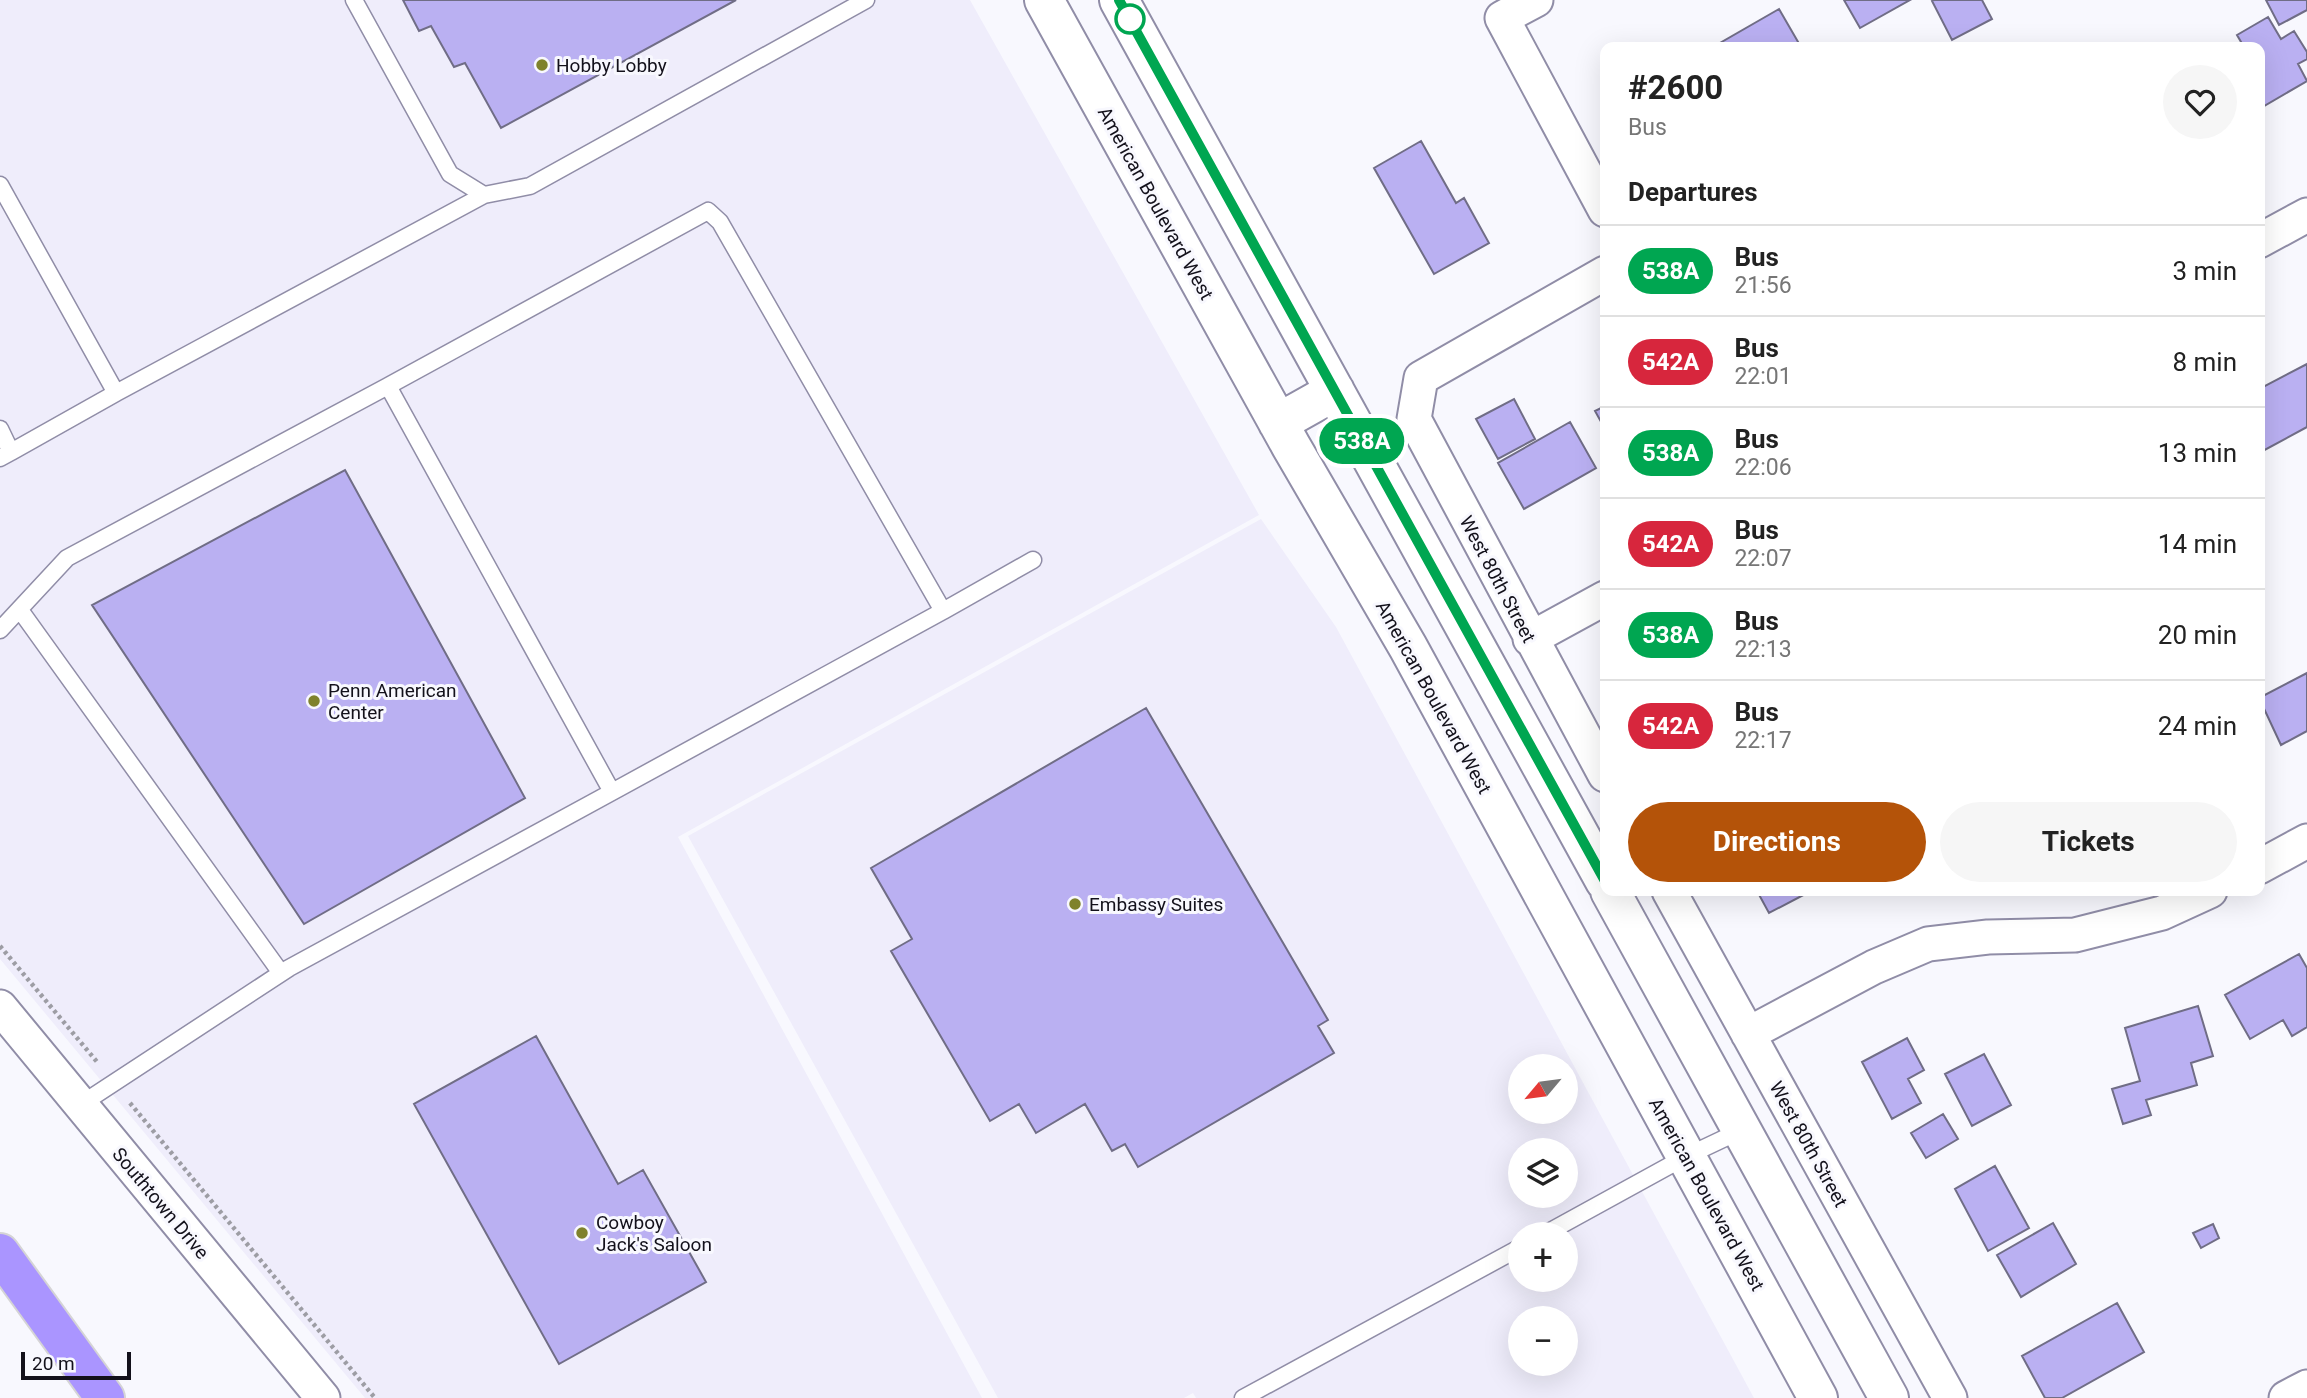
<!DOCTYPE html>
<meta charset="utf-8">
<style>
:root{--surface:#fff;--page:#f6f6f6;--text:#222;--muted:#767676;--line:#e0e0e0;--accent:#b45309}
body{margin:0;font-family:Roboto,sans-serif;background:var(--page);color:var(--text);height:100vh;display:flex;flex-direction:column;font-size:26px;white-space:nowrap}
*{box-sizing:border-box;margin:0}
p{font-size:23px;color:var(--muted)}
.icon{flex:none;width:38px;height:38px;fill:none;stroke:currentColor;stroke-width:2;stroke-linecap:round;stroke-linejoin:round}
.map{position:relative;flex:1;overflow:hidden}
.details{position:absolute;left:1600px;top:42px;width:665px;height:854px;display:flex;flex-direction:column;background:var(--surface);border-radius:14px;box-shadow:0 7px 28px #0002}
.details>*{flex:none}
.badge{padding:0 14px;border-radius:23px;font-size:24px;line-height:46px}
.needle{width:46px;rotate:241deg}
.tools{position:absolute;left:1508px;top:1054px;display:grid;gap:14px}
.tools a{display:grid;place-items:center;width:70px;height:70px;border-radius:50%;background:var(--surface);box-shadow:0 7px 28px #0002;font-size:35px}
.scale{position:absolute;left:21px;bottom:18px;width:110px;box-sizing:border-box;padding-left:7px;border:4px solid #13111b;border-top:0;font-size:19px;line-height:24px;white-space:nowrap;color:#13111b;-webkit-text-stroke:5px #f8f8fe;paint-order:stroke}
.map>.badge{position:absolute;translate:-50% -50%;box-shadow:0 0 0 4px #fff}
h2{padding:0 28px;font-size:26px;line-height:63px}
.round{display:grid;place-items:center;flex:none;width:74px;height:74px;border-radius:37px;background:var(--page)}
.head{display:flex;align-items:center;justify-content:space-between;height:119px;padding:0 28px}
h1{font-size:33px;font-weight:700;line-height:52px}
.primary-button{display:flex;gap:14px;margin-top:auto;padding:14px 28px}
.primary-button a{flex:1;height:80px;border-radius:42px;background:var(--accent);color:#fff;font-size:28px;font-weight:700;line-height:80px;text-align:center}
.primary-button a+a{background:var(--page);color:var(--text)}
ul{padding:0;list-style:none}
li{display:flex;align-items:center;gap:21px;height:91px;padding:0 28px;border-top:2px solid var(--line)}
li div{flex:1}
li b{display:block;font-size:26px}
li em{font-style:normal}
li .badge{min-width:77px;font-weight:700;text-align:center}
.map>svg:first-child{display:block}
</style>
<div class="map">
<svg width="2307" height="1398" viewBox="0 0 2307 1398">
<rect width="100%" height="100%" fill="#f8f8fe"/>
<path fill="#efedfb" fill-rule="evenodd" d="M 0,0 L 970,0 L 1259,515 L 678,837 L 982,1398 L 365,1398 L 0,959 Z
M 1261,519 L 1336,627 L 1754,1398 L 1196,1398 L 1193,1393 L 1184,1398 L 998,1398 L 688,836 ZM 1521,1066 L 1566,1066 L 1566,1111 L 1521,1111 ZM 1521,1150 L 1566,1150 L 1566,1195 L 1521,1195 ZM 1521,1234 L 1566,1234 L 1566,1279 L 1521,1279 ZM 1521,1318 L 1566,1318 L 1566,1363 L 1521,1363 Z"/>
<path fill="#bab0f2" stroke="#706d86" stroke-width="2" d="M 403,0 L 736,0 L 501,128 L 465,63 L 454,67 L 431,26 L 419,31 Z
M 1844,0 L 1910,0 L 1860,28 Z
M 1934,0 L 1982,0 L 1992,19 L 1952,40 L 1932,1 Z
M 2266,0 L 2307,0 L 2307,10 L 2279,25 Z
M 1779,9 L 1801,47 L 1713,47 Z
M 2268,17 L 2281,39 L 2294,31 L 2307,52 L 2307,59 L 2298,64 L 2307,81 L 2259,109 L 2259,47 L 2244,47 L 2237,35 Z
M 1421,141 L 1456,203 L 1464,198 L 1489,243 L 1434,274 L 1374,168 Z
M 2307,364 L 2307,427 L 2259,453 L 2259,389 Z
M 1514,399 L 1535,439 L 1498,459 L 1476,419 Z
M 1605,406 L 1605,429 L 1595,411 Z
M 1570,422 L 1596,468 L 1524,509 L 1498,463 Z
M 345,470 L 525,798 L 304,924 L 92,605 Z
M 2307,673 L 2307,731 L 2281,745 L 2259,698 Z
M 1146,708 L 1328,1020 L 1318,1026 L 1334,1053 L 1138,1167 L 1125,1144 L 1112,1151 L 1085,1104 L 1036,1133 L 1019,1104 L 990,1121 L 891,951 L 912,939 L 871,868 Z
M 1757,891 L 1811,891 L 1769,913 Z
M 2299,954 L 2307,968 L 2307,1027 L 2292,1036 L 2283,1020 L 2250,1039 L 2225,995 Z
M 2198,1006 L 2213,1056 L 2191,1063 L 2197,1085 L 2146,1100 L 2151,1115 L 2123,1124 L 2112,1089 L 2140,1081 L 2125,1028 Z
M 536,1036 L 618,1184 L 643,1170 L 706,1282 L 559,1364 L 414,1104 Z
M 1907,1038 L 1924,1070 L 1908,1079 L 1921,1103 L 1892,1119 L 1862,1062 Z
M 1984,1054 L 2011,1105 L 1972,1126 L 1945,1074 Z
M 1943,1114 L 1958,1139 L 1926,1158 L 1911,1133 Z
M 1995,1166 L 2029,1228 L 1988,1251 L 1955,1189 Z
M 2053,1223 L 2076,1264 L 2021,1297 L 1997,1255 Z
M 2213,1224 L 2219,1238 L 2201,1248 L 2193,1233 Z
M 2117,1303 L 2144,1352 L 2062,1398 L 2045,1398 L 2022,1356 Z"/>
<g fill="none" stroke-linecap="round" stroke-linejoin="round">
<g stroke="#908da7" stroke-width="19">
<path id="service" d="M 354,0 L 450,174 L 484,195 L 530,186 L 866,0
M 0,185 L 116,393 L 484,195
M 0,429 L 11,452 L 0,458
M 11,452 L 116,393
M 20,610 L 281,973
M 943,611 L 612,792 L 388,386 L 708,211 L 720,222 L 943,611 L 1033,560
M 0,630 L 67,558 L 388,386
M 80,1105 L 289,968 L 612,792
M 1545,1234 L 1687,1156 L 1742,1130
M 1243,1398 L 1521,1247"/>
</g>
<g stroke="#908da7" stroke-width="37">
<path id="minor" d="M 1536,0 L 1502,18 L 1605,210
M 2259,241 L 2307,215
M 1605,273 L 1421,378 L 1414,419 L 1605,775
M 1530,639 L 1605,598
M 2259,867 L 2307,841
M 1669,891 L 1950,1398
M 0,1007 L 323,1398
M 1748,1034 L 1874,967 L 1928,944 L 1988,937 L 2075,935 L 2162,913 L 2210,891
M 2286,1398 L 2307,1387"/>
</g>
<g stroke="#908da7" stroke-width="42">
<path id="secondary" d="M 1044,0 L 1291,446 L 1408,647 L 1818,1398
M 1119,0 L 1605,881
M 1278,423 L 1335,391
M 1610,891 L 1889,1398"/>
</g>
<g stroke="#d5d4d6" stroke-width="42">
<path id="motorway" d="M 0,1253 L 105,1398"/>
</g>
<path stroke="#9d9da4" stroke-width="4.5" stroke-dasharray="3.5 3.5" stroke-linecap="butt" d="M 0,946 L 98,1063
M 130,1103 L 375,1398"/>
<use href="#service" stroke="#fff" stroke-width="16"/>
<use href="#minor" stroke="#fff" stroke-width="33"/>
<use href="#secondary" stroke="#fff" stroke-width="38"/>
<use href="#motorway" stroke="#aa95ff" stroke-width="38"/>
</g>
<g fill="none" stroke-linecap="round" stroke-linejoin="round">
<g stroke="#fff" stroke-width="16">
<path id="line" d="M 1119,0 L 1605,881"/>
</g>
<use href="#line" stroke="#00a651" stroke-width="10"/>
</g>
<circle fill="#fff" stroke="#00a651" stroke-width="3.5" cx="1130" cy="19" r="14"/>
<g fill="#7f822c" stroke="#f8f8fe" stroke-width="2.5">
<circle cx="542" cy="65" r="7"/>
<circle cx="314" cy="701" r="7"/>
<circle cx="1075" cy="904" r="7"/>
<circle cx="582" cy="1233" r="7"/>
</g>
<g text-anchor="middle" stroke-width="6" stroke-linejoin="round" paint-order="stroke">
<g font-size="19" fill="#13111b" stroke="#f8f8fe" text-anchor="start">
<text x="556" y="72">Hobby Lobby</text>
<text x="328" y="697">Penn American<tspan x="328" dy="22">Center</tspan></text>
<text x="1089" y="911">Embassy Suites</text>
<text x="596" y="1229">Cowboy<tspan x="596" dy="22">Jack's Saloon</tspan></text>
</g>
<g font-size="19" fill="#13111b" stroke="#f8f8fe">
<text transform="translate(1156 203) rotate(61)" y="7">American Boulevard West</text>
<text transform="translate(1498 579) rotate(62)" y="7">West 80th Street</text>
<text transform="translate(1434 697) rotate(61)" y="7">American Boulevard West</text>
<text transform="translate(1809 1144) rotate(61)" y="7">West 80th Street</text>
<text transform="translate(1707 1194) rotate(61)" y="7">American Boulevard West</text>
<text transform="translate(161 1203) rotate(50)" y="7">Southtown Drive</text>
</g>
</g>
</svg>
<div class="tools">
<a><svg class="needle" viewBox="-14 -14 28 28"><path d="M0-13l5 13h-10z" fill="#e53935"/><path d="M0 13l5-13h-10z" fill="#767676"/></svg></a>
<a><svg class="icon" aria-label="layers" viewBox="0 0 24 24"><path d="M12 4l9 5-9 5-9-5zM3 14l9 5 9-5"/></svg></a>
<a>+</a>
<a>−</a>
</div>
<div class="scale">20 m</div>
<b class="badge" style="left:1362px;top:441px;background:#00a651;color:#fff">538A</b>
<section class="details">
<div class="head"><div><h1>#2600</h1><p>Bus</p></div><a class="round"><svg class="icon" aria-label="heart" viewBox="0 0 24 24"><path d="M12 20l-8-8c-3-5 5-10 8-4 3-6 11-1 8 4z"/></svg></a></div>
<h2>Departures</h2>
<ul>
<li><span class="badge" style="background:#00a651;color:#fff">538A</span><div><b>Bus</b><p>21:56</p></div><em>3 min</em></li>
<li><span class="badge" style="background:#d7263d;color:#fff">542A</span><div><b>Bus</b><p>22:01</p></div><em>8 min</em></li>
<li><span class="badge" style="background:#00a651;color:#fff">538A</span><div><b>Bus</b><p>22:06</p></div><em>13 min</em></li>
<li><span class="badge" style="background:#d7263d;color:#fff">542A</span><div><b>Bus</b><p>22:07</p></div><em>14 min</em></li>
<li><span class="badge" style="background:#00a651;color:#fff">538A</span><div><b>Bus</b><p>22:13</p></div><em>20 min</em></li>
<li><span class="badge" style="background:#d7263d;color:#fff">542A</span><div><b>Bus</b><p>22:17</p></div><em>24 min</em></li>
</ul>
<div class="primary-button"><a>Directions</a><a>Tickets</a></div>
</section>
</div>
